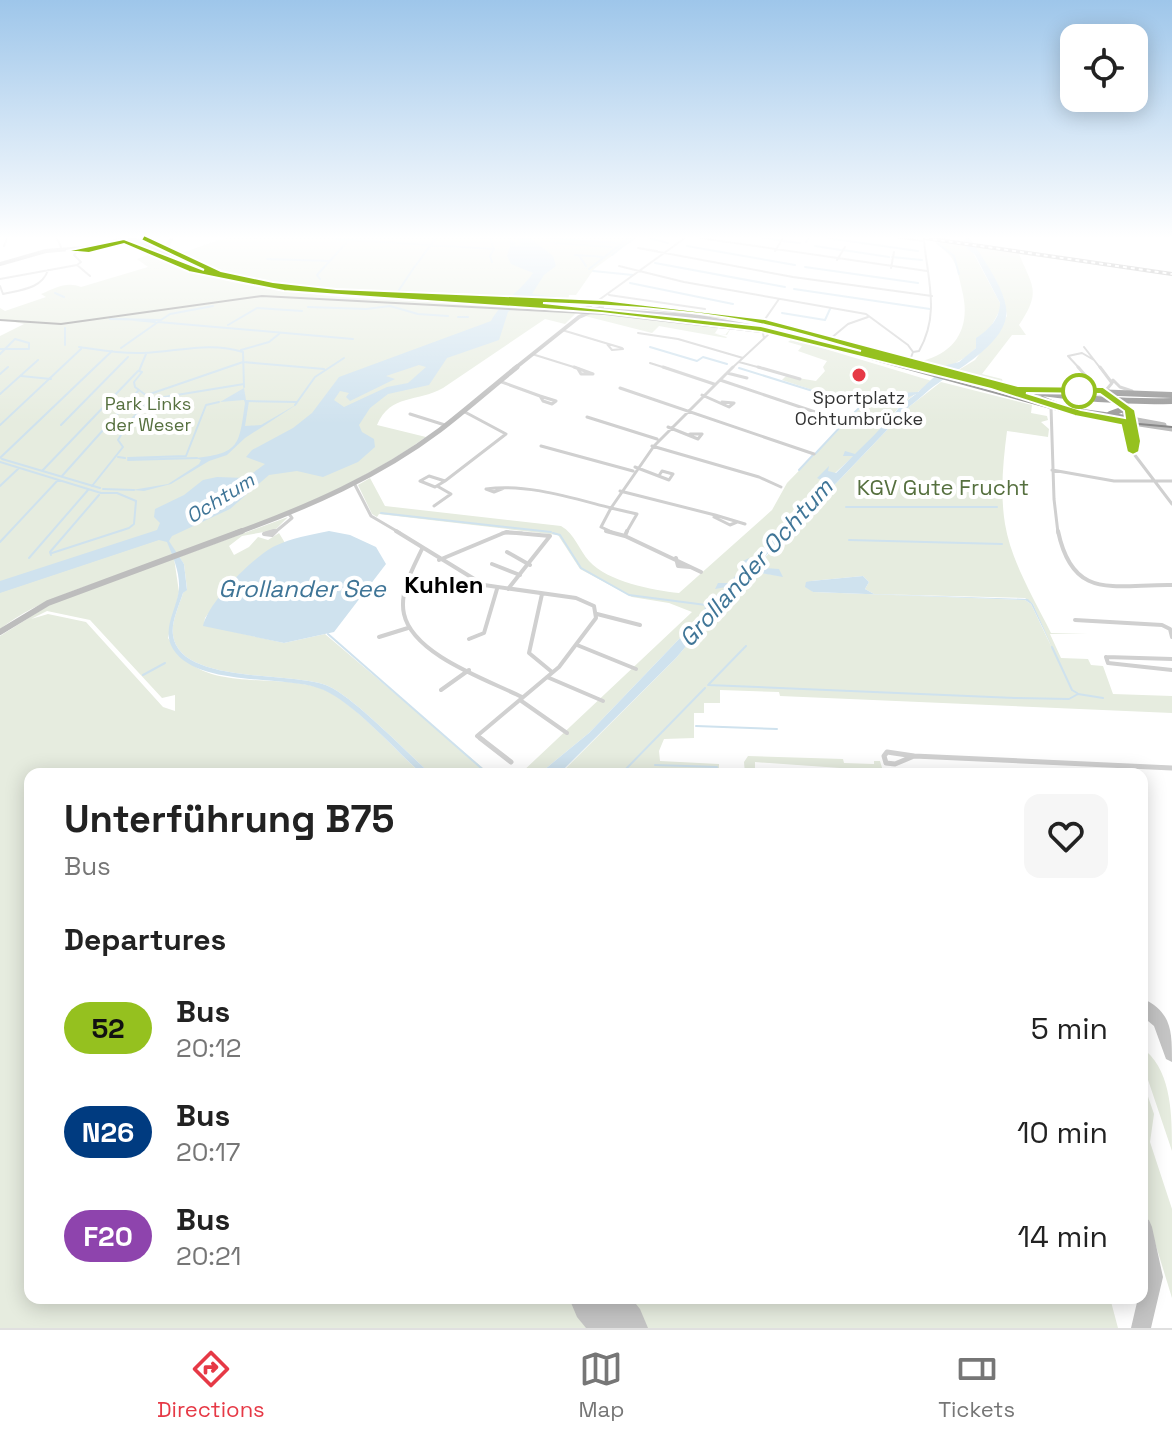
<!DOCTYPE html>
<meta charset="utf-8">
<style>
:root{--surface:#fff;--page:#f6f6f6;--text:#222;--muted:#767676;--line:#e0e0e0;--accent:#e63946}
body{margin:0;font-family:"Space Grotesk",sans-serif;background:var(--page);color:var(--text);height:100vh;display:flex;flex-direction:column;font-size:30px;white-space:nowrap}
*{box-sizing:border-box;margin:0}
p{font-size:26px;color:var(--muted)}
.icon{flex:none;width:44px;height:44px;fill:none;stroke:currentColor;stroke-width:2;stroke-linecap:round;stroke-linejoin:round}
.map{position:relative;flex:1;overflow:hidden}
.sheet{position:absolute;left:24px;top:768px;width:1124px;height:536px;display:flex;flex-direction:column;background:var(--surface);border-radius:16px;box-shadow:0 4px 20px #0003}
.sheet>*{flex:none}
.badge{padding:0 16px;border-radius:26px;font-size:28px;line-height:52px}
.fabs{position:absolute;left:1060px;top:24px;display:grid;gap:16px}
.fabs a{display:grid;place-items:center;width:88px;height:88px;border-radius:16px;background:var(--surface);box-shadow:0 4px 20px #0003;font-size:40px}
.map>.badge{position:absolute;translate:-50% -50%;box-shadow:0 0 0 4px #fff}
h2{padding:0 40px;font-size:30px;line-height:72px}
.round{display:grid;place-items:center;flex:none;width:84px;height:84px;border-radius:16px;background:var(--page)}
.head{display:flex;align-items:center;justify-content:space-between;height:136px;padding:0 40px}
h1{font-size:38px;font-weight:800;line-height:60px}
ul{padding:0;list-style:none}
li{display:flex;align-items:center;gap:24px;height:104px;padding:0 40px}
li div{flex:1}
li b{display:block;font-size:30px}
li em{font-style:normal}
li .badge{min-width:88px;font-weight:700;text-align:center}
.dock{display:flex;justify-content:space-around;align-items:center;height:112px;border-top:2px solid var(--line);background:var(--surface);font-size:22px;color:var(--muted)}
.dock a{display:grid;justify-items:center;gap:4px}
.dock .active{color:var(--accent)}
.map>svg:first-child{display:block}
</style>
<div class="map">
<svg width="1172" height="1328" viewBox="0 0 1172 1328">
<rect width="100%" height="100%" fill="#fff"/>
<path fill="#e6ecdf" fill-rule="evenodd" d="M 224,238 L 636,238 L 594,269 L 576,295 L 569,295 L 568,300 L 527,299 L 518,306 L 578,311 L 565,324 L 545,319 L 443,388 C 417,403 391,393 377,425 L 426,437 C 339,499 238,531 139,568 C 92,585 40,598 0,629 L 0,336 L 24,324 L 0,319 L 0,308 L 5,311 L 46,297 L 41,294 C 55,288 67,281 81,287 L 148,267 L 137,259 L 148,255 C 257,303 383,297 499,306 L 508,299 L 477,296 L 477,294 C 388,290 296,295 209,266 C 197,262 180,258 171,248 L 182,253 Z
M 912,238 L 963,244 L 970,247 L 1000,303 L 1000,310 L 988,332 L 981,335 L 976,348 L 966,357 L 947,368 L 922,361 C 958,352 971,325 962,290 C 956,265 957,258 935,243 L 939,242 Z
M 972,245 L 1143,271 L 1019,254 C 1032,286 1042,291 1019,325 L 1026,335 L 1012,335 L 982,374 L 1002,379 L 1003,383 L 957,371 L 975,360 L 1007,316 L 1003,296 Z
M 590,314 L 719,327 L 715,333 L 725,335 L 731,328 L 727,335 L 713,333 L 727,337 L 735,329 L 726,338 L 659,326 L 652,333 L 585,316 Z
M 792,339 L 932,381 L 901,405 L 870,441 L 822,485 L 758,554 L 744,563 L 746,564 L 704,613 L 589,733 L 539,774 L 520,774 L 692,612 L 669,603 L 632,597 L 580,569 L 558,535 L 379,514 L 377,517 L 372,514 L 358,485 L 370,478 L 385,506 L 561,526 C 575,534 579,550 589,561 C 608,582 652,590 679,593 L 772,510 L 787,483 L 862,406 L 782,380 L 786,376 L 816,381 L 825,371 L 823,367 L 827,361 L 798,351 L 802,346 L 788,342 Z
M 941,382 L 1032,405 L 1031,413 L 1047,416 L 1048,420 L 1041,422 L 1049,429 L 1048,437 L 1007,431 C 1003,462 1000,493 1005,524 C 1011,561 1034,599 1051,633 L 1088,634 L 1050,634 L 1061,658 L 1088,659 L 1091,665 L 1103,666 L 1113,694 L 1172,696 L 1172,713 L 780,696 L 779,692 L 720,690 L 720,703 L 704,703 L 704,713 L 694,713 L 694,738 L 664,739 L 659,751 L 660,761 L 719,764 L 719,769 L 699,768 L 699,773 L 641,771 L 640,774 L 567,774 L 563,771 L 676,658 L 750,571 L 782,576 L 759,564 L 910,406 ZM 863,576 L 869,582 L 865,589 L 874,594 L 1025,598 L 1033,604 L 1052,648 L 1031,604 L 1025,600 L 813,592 L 807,584 L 811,581 Z
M 288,517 L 275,530 L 242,536 L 229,546 L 234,555 L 249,547 L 258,537 L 268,540 L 279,533 L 285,543 C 251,556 226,589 205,618 L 204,625 L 284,643 L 325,634 L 490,774 L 431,774 C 406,752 355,698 328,686 C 294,671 179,685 173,635 C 171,622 179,606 183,593 L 187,589 L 184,564 L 179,557 Z
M 174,558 L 179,592 L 168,638 C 174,645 180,656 188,662 C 224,690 284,673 325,690 C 353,702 397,752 422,774 L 30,774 L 30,1298 L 1110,1298 L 1118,1328 L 0,1328 L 0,636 L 51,604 ZM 47,611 L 90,620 L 162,698 L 175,695 L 175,711 L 163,707 L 86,622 L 48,614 L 31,619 Z
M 748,756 L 843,759 L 844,763 L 874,764 L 874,761 L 880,761 L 883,771 L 755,762 L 755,774 L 745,774 L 744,762 Z
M 1146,1051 C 1172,1074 1172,1117 1172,1151 L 1142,1062 L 1142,1054 Z
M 1142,1079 L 1154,1114 L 1150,1142 L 1172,1209 L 1172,1298 L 1142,1200 Z"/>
<path fill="#cfe2ee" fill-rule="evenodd" d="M 508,238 L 516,243 L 515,247 L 521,244 L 516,238 L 530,238 L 553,256 L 556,266 L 544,275 L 532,294 L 558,297 L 528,296 L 508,312 L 499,340 L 447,358 L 429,385 L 388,394 L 370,408 L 359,425 L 362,432 L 374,439 L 375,447 L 358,462 L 323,477 L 297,471 L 269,475 L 230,509 L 172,536 L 169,541 L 184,564 L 187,590 L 183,593 C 179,606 171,622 173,635 C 179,685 294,671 328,686 C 355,698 406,752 431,774 L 422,774 C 396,751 349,697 318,688 C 280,675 197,687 173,649 C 161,630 177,609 179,589 C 180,572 173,557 167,542 L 159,540 L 0,593 L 0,581 L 157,530 L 160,523 L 154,517 L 155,509 L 184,495 L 203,480 L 217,477 L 246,478 L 265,464 L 246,457 L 252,450 L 293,428 L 312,413 L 339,377 L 491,321 C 501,302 520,292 533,273 L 511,264 L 507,256 L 510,246 ZM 419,365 L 426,367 L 408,383 L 387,387 L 344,407 L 334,400 L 340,391 L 349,393 L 346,397 L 350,401 L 395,379 L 386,376 Z
M 965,238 L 970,238 C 980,255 1002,283 1006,307 C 1012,343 951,372 929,390 C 923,395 917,401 910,406 L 778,544 L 779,550 L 770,551 L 759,564 L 765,568 L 779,569 L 783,577 L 750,571 L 676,658 L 563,770 L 567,774 L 539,774 L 589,733 L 704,613 L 705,605 L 726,587 L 715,589 L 718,583 L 729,583 L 745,565 L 741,562 L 749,558 L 747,563 C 776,538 797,507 825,482 L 817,478 L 829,466 L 828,471 L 836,473 L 853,456 L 843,456 L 845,451 L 855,454 C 866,443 875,435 884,424 L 870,416 L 881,412 L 886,416 L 880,420 L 887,423 L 901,405 L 916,394 L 886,406 L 900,393 L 918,392 L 947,365 L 959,362 L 976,348 L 976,338 C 989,330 1000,318 1000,303 L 975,255 L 963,245 Z
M 244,388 L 246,400 L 249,401 L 245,426 L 261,425 L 299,403 L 245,438 L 227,455 L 209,461 L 171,484 L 144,491 L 132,490 L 168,484 L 199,464 L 201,460 L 196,458 C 240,453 239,445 245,403 L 244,400 L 220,402 Z
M 329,531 L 350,535 L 376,547 L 386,564 L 334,632 L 284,643 L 203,626 C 208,602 254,556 275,546 C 292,538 309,535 329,531 Z
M 863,576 L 869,582 L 865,589 L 874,594 L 1028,599 L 1033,604 L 1053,649 L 1031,604 L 1025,600 L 813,592 L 805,587 L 806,582 L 811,581 Z"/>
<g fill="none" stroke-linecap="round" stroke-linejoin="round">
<path stroke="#cfe2ee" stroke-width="2" d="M 479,238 L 490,238
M 490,238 L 494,249 L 490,256 L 492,262
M 548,238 L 616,243
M 649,238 L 668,243
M 763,238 L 780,240
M 827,238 L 918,251
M 335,239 L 494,249
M 783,241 L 800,243
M 623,242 L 629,238
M 806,242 L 809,238
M 555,243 L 612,247
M 937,243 L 954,256 L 959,274
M 626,244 L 635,238
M 687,246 L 795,265
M 815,246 L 841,250
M 843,250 L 889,257
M 575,255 L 591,256
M 612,255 L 624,245
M 593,256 L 602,257
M 580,257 L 586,266
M 892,257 L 922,260
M 267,259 L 330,261
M 655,263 L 785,287
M 327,264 L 348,241
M 416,265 L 436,238
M 805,267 L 918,283
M 589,269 L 621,244
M 593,271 L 633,275
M 320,279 L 317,275 L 326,265
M 630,283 L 733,304
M 794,289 L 930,309
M 399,290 L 415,266
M 55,293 L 64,297
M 308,307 L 366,309 L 390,306 L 418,314 L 448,316
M 782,313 L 825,320 L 830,309
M 458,317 L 468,317
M 110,319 L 161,320 L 170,314 L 213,306
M 124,319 L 155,322
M 228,325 L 257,308 L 302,311
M 65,328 L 65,345
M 79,347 C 100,350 121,354 142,353 C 177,352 209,341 243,352 L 244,387
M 650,347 L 697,361 L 703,357 L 727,364
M 121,348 L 158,322 L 353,339
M 0,349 L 28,349
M 241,350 L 269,342 L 279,334
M 0,354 L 15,339 L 29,343 L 29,349
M 739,368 L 861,406 L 845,422
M 0,374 L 8,367
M 21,376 L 51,379
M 0,394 L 38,360
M 147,395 L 243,362 L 324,369
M 152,399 L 244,384
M 247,401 L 297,402
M 295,405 L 315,377 L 344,358
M 0,425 L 81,349
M 61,425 L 128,357
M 815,454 L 844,423
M 118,457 L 125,458
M 0,458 L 112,351
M 128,458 L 186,456 L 206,405 L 219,402
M 2,459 L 100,488
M 128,460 L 197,458
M 0,462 L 101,493 L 117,493 L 136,501 L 134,524 L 129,528 L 52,553
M 799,470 L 813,455
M 42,471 L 138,371
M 62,476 L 138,391
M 0,486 L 19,468
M 92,486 L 123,447 L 118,440 L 128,423 L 151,399 L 135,387 L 134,382 L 142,372 L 139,371 L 146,354
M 103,489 L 134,490
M 846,507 L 997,507
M 381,513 L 551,532
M 553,533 L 560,535 L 581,568 L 629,595 L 706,605
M 849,540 L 1002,544
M 0,542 L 58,480
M 51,555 L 50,552 L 99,495
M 29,558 L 88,490
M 328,634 L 488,774
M 1052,647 L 1072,690 L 1077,693
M 143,675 L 165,663
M 709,684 L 746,646
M 708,685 L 1015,698 L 1069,699 L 1078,694 L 1103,698
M 696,726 L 777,729
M 655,765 L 717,767
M 621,774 L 705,688"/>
<path fill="#c4c4c4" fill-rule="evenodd" d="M 1142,998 C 1172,1012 1172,1031 1172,1062 L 1166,1059 L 1154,1026 L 1142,1016 Z
M 1142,1217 L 1149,1220 L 1152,1227 L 1163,1277 L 1151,1328 L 1131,1328 L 1138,1298 L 1142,1298 Z"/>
<path fill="#c4c4c4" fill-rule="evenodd" d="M 569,1298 L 631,1298 L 640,1309 L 648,1328 L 586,1328 L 577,1317 Z"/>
<path stroke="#d0d0d0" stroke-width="2" d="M 57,238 L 62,250
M 700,238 L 927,271
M 899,238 L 924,241 C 928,281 940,314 919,351 L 913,352
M 4,246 L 7,238
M 657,251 L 638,248 L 793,277 L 932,296
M 775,251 L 783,238
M 837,260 L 845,247
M 77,265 L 90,276
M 619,266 L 684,282 L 866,314 L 908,345 L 913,352 L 910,360
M 891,268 L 894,252
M 0,279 L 77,265 L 81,262 L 74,255 L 79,249
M 0,286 L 3,294 C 20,290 42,289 48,270
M 609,295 L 705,309
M 596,302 L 685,238
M 562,330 L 622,348 L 623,349 L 612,350 L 607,344
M 638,333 L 678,339 L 743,358
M 764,338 L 761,325 L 779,299
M 830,339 L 848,324 L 868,317
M 1084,347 L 1101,369
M 532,354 L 580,369
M 739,362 L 765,369
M 650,363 L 669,369
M 731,369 L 772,331
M 1080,369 L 1068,356 L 1082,353 L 1094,360"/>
<path stroke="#d0d0d0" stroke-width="3" d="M 574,367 L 593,374 L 581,374 L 578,369
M 663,367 L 714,384
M 758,367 L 800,379
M 1078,367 L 1099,391
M 1100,367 L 1112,383 L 1107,389 L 1116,398
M 727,373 L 747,378
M 720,380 L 842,421
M 1113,380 L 1120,387 L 1132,391
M 499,381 L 540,396 L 543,401 L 552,404
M 620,388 L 814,454
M 702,395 L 729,407 L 734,403 L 722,402
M 540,396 L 556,401 L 552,404
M 1034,397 L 1051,407 L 1054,499 L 1058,533
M 410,414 L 445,425
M 587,417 L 657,439
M 1126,422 L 1134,454 L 1172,504
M 1131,424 L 1133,449
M 668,427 L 698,439 L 702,434 L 690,434
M 541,446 L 633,471
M 652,446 L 759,477 L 781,487
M 635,467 L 669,480 L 673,474 L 662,471 L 660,474
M 1052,470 L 1114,481 L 1172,481
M 429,476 L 445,481 L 435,487 L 420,481 Z
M 445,481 L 506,434 L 463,411
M 354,483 L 371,516 L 400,533
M 504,488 L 494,492 L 486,489 C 526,483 572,498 611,508
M 620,491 L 715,515
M 434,506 L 451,494 L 437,486
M 611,508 L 637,514 L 626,533
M 611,508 L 601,527 L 614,533
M 611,508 L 654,446 L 733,367
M 737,522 L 730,525 L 714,517 L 715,515 L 745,524
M 266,533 L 276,531
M 274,533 L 292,518 L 289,514
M 502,533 L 522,533"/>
<path stroke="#d0d0d0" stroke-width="4" d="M 274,531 L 264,534 L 272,535 L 276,531
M 396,531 L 484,585 L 576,598 L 594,606 L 596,618 L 559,667 L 477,736 L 483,740
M 606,531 L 625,536 L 627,531
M 1058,531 C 1073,602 1114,584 1172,585
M 625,536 L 701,572
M 422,549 C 413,568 399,592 404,614 C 413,655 488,680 522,697
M 507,552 L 530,565
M 676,558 L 678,566 L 690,567
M 439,560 L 506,532 L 550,536 L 508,589
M 492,564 L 520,575
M 542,594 L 529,653 L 552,672
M 597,614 L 640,625
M 1075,620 L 1162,625 L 1170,629 L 1172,637
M 379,637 L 408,628
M 469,639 L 484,633 L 497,589
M 577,645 L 636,669
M 1106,657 L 1108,663 L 1172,670
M 1106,657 L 1172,659
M 547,677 L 603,701
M 441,690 L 469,670
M 520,700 L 567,733"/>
<path stroke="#d0d0d0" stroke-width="5" d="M 480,738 L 511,762
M 887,752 L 914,756 L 895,764 L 886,763 L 884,756 Z
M 914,756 L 1172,768"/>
<path stroke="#bdbdbd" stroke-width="4" d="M 144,238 L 169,252
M 118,243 L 139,238
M 169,252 L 168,244 L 172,238
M 0,264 L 46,251 L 95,247 L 124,238
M 584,311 L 594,302 L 755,320 L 910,360
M 685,318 L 709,322
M 514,369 L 579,317 L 602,307 L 603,303"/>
<path stroke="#bdbdbd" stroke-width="5" d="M 1112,399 L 1124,409 L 1126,422 L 1172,429
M 1126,418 L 1164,425
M 236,533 C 308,507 379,476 440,430 C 466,410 491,388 517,367"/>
<path stroke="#bdbdbd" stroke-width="6" d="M 0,632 L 48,603 L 242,531"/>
<path stroke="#9a9a9a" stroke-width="5" d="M 130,238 L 204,270 L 282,288 L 696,317 L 803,336 L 925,369"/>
<path stroke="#9a9a9a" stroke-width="6" d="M 918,367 C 1003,390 1084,403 1172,401
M 1039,390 L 1172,395
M 1042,399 L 1074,412
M 1078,402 L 1071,404 L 1071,407 L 1083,412 L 1126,418
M 1110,414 L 1124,409"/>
<path stroke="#888" stroke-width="2" d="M 0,320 L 61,324 L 262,296 L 604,314 L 780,334 L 1058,410 L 1117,422 L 1172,427"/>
<g stroke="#888" stroke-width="4">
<path id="rail" d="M 925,238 L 1172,274"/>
</g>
<use href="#rail" stroke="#fff" stroke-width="2" stroke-dasharray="4" stroke-linecap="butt"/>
</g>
<linearGradient id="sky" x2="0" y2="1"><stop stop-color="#9ec6ea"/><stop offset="0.56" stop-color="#fff"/><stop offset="1" stop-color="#fff" stop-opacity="0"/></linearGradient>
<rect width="1172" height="424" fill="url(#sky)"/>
<path fill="#95c11f" stroke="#fff" stroke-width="2" fill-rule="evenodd" d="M 144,235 L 221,271 L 273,282 L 336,289 L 603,300 L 765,319 L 1018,386 L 1103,387 L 1135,410 L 1141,441 L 1139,452 L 1133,455 L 1127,452 L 1121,425 L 1075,416 L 991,389 L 761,332 L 602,313 L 284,291 L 189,272 L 124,244 L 89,253 L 66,251 L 124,239 L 204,270 L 141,240 ZM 543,303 C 616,306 693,309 765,325 C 797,332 829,342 861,351 L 761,326 ZM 1026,393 L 1100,394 L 1124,411 L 1125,418 L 1081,410 Z"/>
<circle fill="#e63946" stroke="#fff" stroke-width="3" cx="859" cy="375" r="8"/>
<circle fill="#fff" stroke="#95c11f" stroke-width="4" cx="1079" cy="391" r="16"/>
<g text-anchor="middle" stroke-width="8" stroke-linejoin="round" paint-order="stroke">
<g font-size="18" fill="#333" stroke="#fff">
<text x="859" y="404">Sportplatz<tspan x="859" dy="21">Ochtumbrücke</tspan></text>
</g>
<g font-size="18" fill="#56703f" stroke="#fff">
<text x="148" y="410">Park Links<tspan x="148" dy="21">der Weser</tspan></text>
</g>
<g font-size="20" font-style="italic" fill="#3f7597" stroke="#fff">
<text transform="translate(220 498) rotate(-32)" y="7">Ochtum</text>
</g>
<g font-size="22" fill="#56703f" stroke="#fff">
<text x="943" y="495">KGV Gute Frucht</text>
</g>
<g font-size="24" font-style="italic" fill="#3f7597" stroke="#fff">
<text transform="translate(756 563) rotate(-48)" y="8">Grollander Ochtum</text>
<text x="302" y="597">Grollander See</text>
</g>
<g font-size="24" font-weight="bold" fill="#000" stroke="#fff">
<text x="444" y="593">Kuhlen</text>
</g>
</g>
</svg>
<div class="fabs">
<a><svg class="icon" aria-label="locate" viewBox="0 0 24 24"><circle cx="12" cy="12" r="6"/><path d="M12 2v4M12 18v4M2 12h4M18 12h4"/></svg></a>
</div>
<section class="sheet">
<div class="head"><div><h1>Unterführung B75</h1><p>Bus</p></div><a class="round"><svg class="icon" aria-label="heart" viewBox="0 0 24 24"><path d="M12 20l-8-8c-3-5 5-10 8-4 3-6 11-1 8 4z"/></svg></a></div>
<h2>Departures</h2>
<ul>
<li><span class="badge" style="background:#95c11f;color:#111">52</span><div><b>Bus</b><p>20:12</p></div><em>5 min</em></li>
<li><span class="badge" style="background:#003b80;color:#fff">N26</span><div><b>Bus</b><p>20:17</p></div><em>10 min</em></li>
<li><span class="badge" style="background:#8e44ad;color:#fff">F20</span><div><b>Bus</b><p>20:21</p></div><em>14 min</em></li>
</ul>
</section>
</div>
<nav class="dock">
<a class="active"><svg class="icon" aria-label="directions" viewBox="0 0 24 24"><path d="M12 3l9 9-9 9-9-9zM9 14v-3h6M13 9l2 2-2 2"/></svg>Directions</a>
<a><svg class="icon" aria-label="map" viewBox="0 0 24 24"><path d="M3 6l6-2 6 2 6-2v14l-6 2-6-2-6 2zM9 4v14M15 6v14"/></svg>Map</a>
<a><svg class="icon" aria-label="tickets" viewBox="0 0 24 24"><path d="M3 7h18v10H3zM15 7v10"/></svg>Tickets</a>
</nav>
